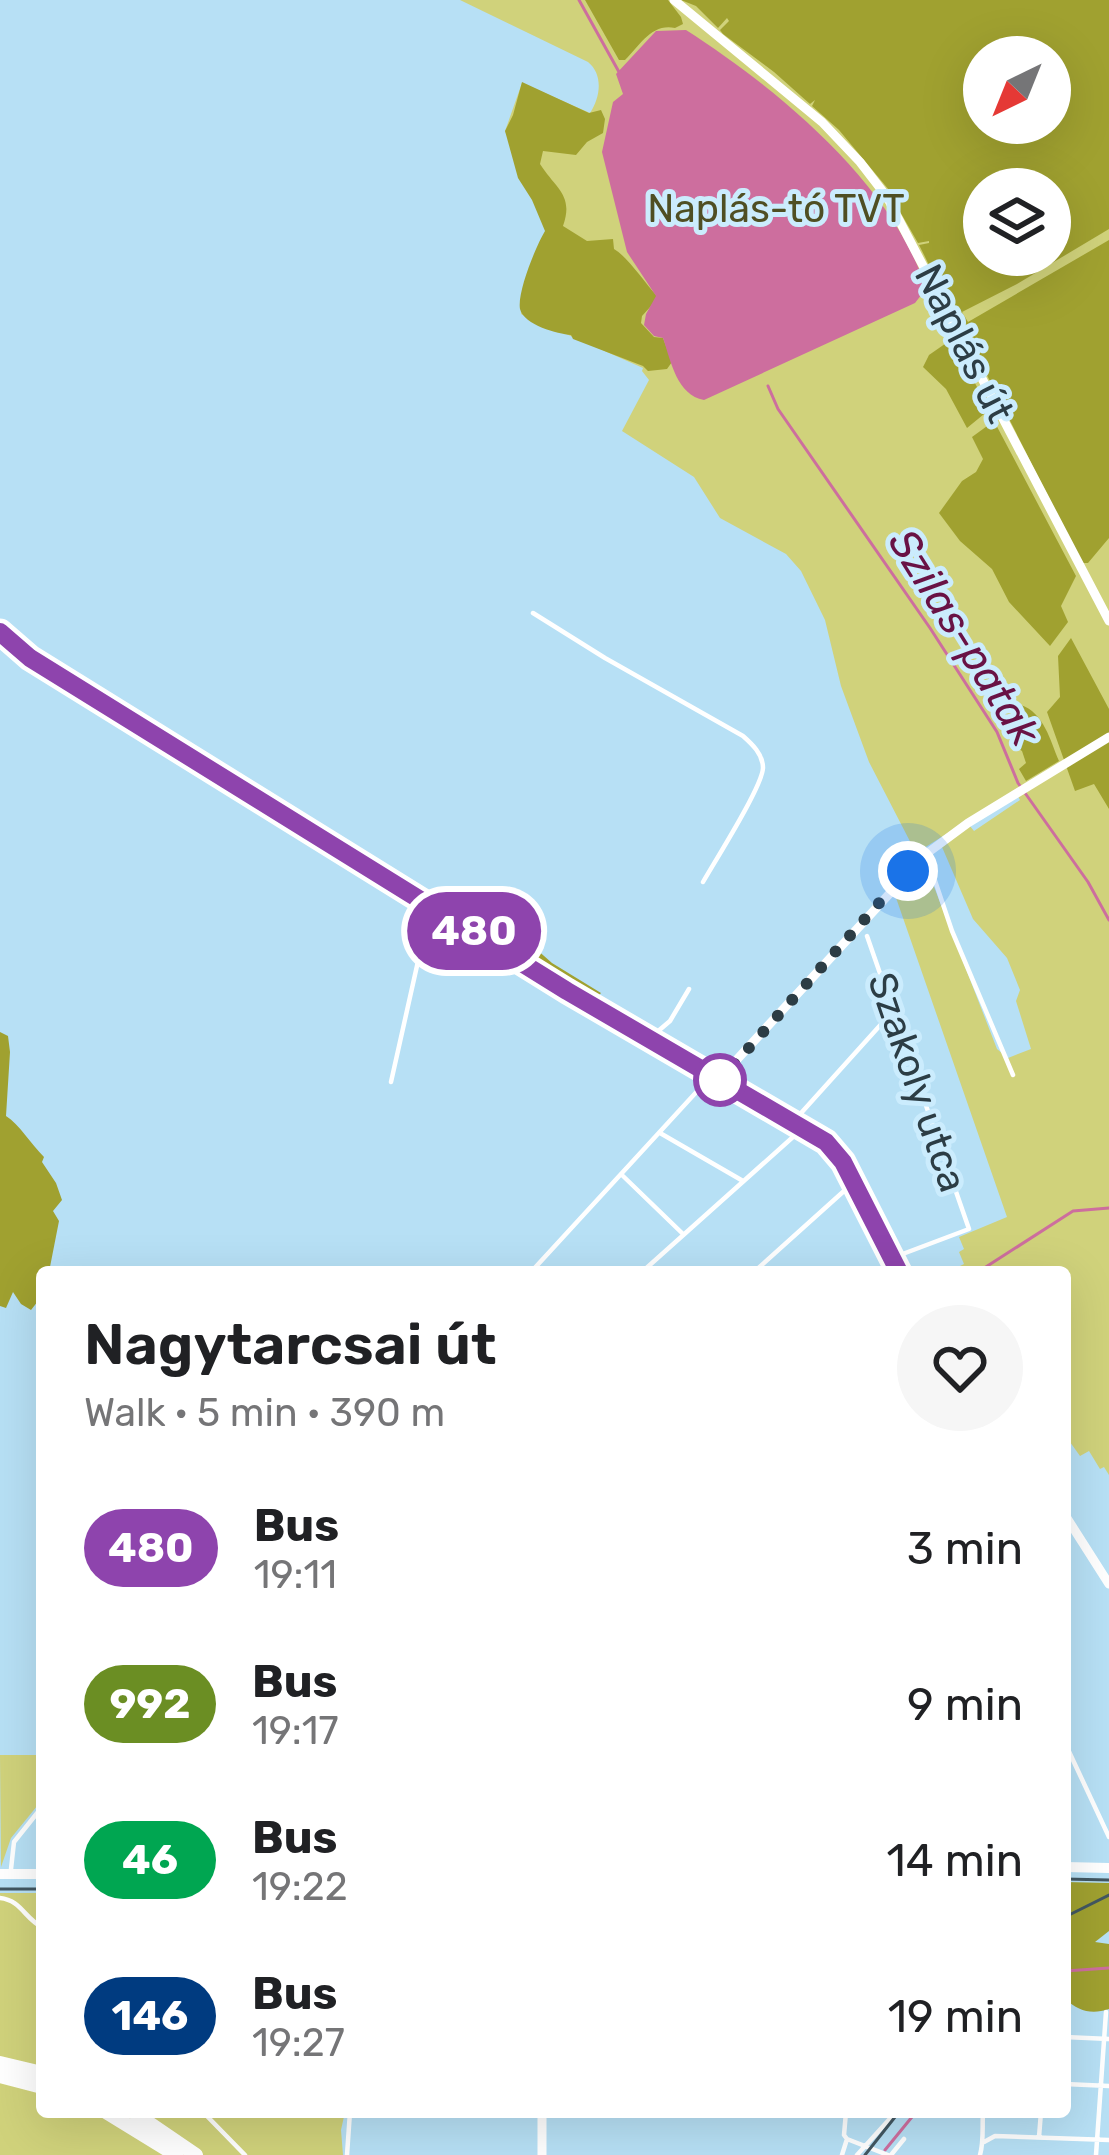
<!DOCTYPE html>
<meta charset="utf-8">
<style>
:root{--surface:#fff;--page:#f6f6f6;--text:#202124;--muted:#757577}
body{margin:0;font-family:Rubik,sans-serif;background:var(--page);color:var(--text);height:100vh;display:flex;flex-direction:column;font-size:45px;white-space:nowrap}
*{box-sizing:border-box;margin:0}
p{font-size:39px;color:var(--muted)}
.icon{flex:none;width:66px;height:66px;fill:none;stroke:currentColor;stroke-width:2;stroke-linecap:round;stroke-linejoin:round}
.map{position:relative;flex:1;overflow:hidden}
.side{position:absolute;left:36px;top:1266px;width:1035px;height:852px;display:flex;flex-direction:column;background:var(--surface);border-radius:12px;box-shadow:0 12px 48px #0002}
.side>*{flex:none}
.badge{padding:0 24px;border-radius:39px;font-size:42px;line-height:78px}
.needle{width:78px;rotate:223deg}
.controls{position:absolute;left:963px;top:36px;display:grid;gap:24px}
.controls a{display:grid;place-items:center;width:108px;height:108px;border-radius:50%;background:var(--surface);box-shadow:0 12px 48px #0002;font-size:60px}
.you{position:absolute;width:60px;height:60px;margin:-30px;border:9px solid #fff;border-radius:50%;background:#1a73e8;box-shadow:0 0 0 18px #1a73e833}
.map>.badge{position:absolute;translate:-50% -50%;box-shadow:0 0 0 6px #fff}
.round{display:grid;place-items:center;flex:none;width:126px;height:126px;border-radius:63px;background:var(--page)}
.head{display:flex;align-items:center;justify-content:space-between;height:204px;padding:0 48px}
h1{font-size:57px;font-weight:600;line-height:90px}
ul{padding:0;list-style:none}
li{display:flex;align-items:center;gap:36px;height:156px;padding:0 48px}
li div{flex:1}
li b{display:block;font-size:45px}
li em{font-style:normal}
li .badge{min-width:132px;font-weight:700;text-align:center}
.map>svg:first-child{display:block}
</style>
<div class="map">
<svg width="1109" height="2155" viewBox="0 0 1109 2155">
<rect width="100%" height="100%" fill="#b7e0f5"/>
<path fill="#d0d27b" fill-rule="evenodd" d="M 460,0 L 1109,0 L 1109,1475 L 1104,1467 L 1100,1469 L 1089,1451 L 1080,1456 L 1065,1435 L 1065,1272 L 948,1272 L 964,1264 L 959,1252 L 964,1249 L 959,1237 L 1007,1217 L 894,892 L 924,861 L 997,1049 L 1008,1058 L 1031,1049 L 1016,1001 L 1020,990 L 1007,958 L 973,919 L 942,847 L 970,826 L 974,831 L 1020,800 L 1015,791 L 916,853 L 869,762 L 841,686 L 825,620 L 801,571 L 786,554 L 720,518 L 694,477 L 622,431 L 649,380 L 642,371 L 643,368 L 521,314 L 547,227 L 505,131 L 522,83 L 590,113 C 600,98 604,75 588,62 ZM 984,57 L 1050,57 L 1050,123 L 984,123 ZM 984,189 L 1050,189 L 1050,255 L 984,255 Z
M 0,1755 L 42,1755 L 42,1800 L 11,1838 L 1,1867 Z
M 0,1893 L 42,1893 L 42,2112 L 345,2112 L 341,2130 L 343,2155 L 0,2155 Z"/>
<path fill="#a0a130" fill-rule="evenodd" d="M 585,0 L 668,0 L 681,17 L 683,24 L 675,28 C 652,23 640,45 625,60 L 619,60 Z
M 681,0 L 1109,0 L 1109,229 L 1017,284 L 962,312 L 968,322 L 1109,240 L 1109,538 L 1088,563 L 1082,563 L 963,328 L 966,322 L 963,315 L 955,316 C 941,293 932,270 919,245 L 929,243 L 929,241 L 918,243 L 891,196 L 893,190 L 889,190 L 839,130 L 812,106 L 815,100 L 810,104 L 774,72 L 723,34 L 720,30 L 729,21 L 727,18 L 718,28 L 696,6 ZM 984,57 L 1050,57 L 1050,123 L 984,123 ZM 984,189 L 1050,189 L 1050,255 L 984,255 Z
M 522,82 L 589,113 L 601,110 L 605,119 L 603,133 L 587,142 L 576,155 L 543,151 L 540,164 C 556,189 574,195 563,226 L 587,241 L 613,239 L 614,249 C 628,257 644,282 657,296 L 652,305 L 642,316 L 641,323 L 654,337 L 663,338 L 672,362 L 667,369 L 648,371 L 643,366 L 573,339 L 571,335 C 558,334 524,325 520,309 C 517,292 536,246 545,231 L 532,200 L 518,178 L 505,131 L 513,115 Z
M 952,339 L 989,410 L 967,428 L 946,389 L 923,367 L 929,355 Z
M 994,421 L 1076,576 L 1061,606 L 1068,622 L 1050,646 L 1009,602 L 992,569 L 960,541 L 939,513 L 962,481 L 976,472 L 983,459 L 972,437 Z
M 1071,638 L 1109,709 L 1109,809 L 1094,784 L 1075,791 L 1047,712 L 1060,697 L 1058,656 Z
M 1021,705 C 1044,713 1050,740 1059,761 L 1026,781 L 1019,769 L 1026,763 L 1022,751 L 1011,743 L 1011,715 Z
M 442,892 L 448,893 L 527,941 L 552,963 L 601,993 L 595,1000 L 436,902 Z
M 0,1032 L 8,1036 L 10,1052 L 6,1116 C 19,1124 31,1144 44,1157 L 42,1162 L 56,1183 L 62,1200 L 53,1211 L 59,1221 L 49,1272 L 42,1272 L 42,1296 L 31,1310 L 21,1304 L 13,1292 L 6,1308 L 0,1306 Z
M 1065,1882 L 1109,1883 L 1109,1931 L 1095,1942 L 1109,1944 L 1109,2009 C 1091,2015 1079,2011 1065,1999 Z"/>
<path fill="#cd6e9e" d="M 686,30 C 775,87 888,180 924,282 L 922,294 L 915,303 L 704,400 C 677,395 671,362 663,338 L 654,336 L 644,325 L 646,314 L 656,296 L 627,252 L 602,152 L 613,102 L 623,94 L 616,74 L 656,31 Z"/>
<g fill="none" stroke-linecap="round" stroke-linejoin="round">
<path stroke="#cd6e9e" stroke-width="3" d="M 579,0 L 619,72
M 768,386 L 778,409 L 930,628 L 997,732 L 1018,783 L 1088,882 L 1109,920
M 978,1272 L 1073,1211 L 1109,1208
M 1065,1971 L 1109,1968
M 885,2150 L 916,2112"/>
<path stroke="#fff" stroke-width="4.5" d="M 533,613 L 605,658 L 743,736 C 752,744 763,754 763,768 C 762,787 715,861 703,882
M 926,854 L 952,931 L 1013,1075
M 867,936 L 969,1229 L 892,1258
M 650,1038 L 670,1021 L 689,989
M 391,1082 L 423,939 L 439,909
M 793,1122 L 893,1011
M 660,1133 L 743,1181
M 623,1176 L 683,1234
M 531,1272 L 712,1075
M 642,1272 L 803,1128
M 754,1272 L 854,1182
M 1065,1743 L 1109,1837
M 11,1869 L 14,1842 L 42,1807
M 0,1898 C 21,1900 25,1919 42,1927
M 1065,2037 L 1109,2039
M 1065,2084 L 1109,2086
M 203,2112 L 245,2155
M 846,2112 L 844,2135 L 847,2139 L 888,2155
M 1039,2137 L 1041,2112
M 984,2142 L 995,2136 L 1109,2140
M 347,2155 L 350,2112
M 842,2155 L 847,2139
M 857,2155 L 896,2112
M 891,2155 L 904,2139
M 980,2155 C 984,2141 982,2127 983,2112
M 1096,2155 L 1106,2012"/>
<path stroke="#fff" stroke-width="9" d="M 674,0 L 822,122 L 860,162 L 887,197 L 1109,621
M 0,632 L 30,658 L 567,990 L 826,1142 L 843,1162 L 899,1272
M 719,1079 L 926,854 L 968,823 L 1109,737
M 1065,1515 L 1109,1584
M 542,2112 L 542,2155"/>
<path stroke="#fff" stroke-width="10" d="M 1065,1867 L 1109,1868
M 0,1874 L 42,1874"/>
<path stroke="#fff" stroke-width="14" d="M 0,2063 L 42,2073
M 0,2076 L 42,2087
M 106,2112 L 176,2155
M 133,2112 L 196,2155"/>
<path stroke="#425761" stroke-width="3" d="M 1065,1879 L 1109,1880
M 0,1889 L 42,1889
M 1065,1917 L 1109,1895
M 865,2155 L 899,2112"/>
</g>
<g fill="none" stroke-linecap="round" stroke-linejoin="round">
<g stroke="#fff" stroke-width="27">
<path id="line" d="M 0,632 L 30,658 L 567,991 L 826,1142 L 843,1162 L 899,1272"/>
</g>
<use href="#line" stroke="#8e44ad" stroke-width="18"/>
<path stroke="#2c3d45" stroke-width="12" stroke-dasharray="0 21.6" d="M 720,1080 L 908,871"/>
</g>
<circle fill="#fff" stroke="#8e44ad" stroke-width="6" cx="720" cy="1080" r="24"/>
<g text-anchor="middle" stroke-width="10" stroke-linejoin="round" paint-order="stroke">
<g font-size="39" fill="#4f4f23" stroke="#cbecfd">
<text x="776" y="222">Naplás-tó TVT</text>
</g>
<g font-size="39" fill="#2c3d45" stroke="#cbecfd">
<text transform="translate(965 343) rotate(63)" y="14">Naplás út</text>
<text transform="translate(918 1082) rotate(71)" y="14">Szakoly utca</text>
</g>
<g font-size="42" font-style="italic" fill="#691245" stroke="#cbecfd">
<text transform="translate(965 637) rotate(58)" y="15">Szilas-patak</text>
</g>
</g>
</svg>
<div class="controls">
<a><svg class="needle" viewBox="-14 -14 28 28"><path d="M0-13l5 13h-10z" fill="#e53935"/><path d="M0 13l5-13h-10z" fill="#757577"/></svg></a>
<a><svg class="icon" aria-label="layers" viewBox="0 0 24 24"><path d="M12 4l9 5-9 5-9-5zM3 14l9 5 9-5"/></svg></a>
</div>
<div class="you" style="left:908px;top:871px"></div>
<b class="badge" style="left:474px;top:931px;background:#8e44ad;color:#fff">480</b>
<section class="side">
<div class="head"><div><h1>Nagytarcsai út</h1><p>Walk · 5 min · 390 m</p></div><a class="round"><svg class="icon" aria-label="heart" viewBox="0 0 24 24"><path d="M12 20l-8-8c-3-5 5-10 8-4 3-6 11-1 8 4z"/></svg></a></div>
<ul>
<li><span class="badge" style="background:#8e44ad;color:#fff">480</span><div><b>Bus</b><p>19:11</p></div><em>3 min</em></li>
<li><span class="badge" style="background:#6b8e23;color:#fff">992</span><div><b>Bus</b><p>19:17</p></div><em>9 min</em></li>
<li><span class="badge" style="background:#00a651;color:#fff">46</span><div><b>Bus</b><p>19:22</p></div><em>14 min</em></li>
<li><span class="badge" style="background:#003b80;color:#fff">146</span><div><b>Bus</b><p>19:27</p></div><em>19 min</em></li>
</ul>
</section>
</div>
